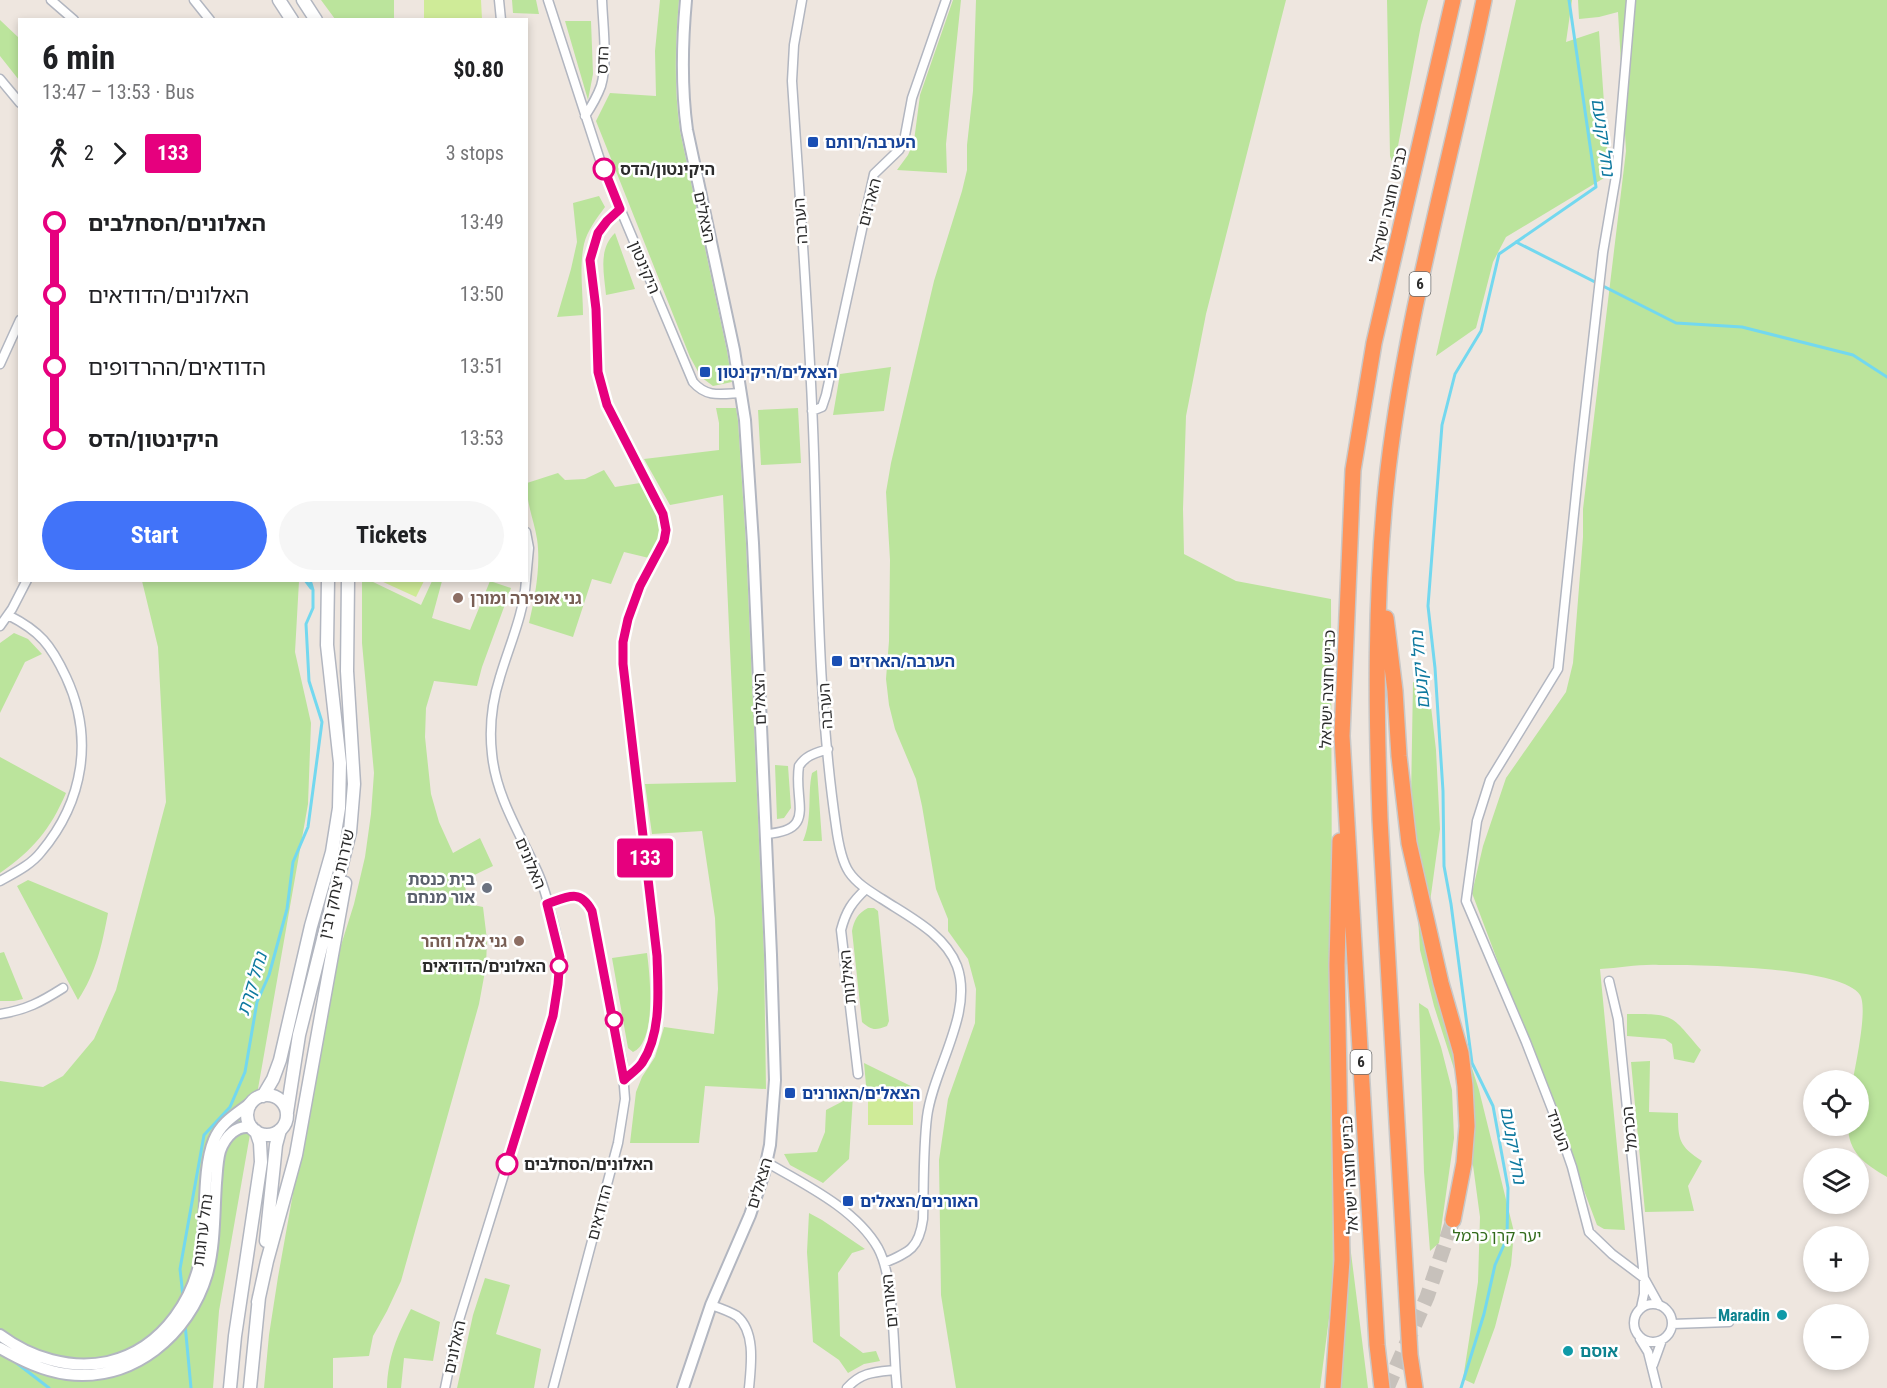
<!DOCTYPE html>
<meta charset="utf-8">
<style>
:root{--surface:#fff;--page:#f6f6f6;--text:#202124;--muted:#757577;--accent:#4173f9}
body{margin:0;font-family:"Roboto Condensed","Noto Sans Hebrew",sans-serif;background:var(--page);color:var(--text);height:100vh;display:flex;flex-direction:column;font-size:22px;white-space:nowrap}
*{box-sizing:border-box;margin:0}
p{font-size:20px;color:var(--muted)}
.icon{flex:none;width:33px;height:33px;fill:none;stroke:currentColor;stroke-width:2;stroke-linecap:round;stroke-linejoin:round}
.map{position:relative;flex:1;overflow:hidden}
.sheet{position:absolute;left:18px;top:18px;width:510px;height:564px;display:flex;flex-direction:column;background:var(--surface);border-radius:0px;box-shadow:0 3px 9px #0003}
.sheet>*{flex:none}
.badge{padding:0 12px;border-radius:4px;font-size:21px;line-height:39px}
.tools{position:absolute;left:1803px;top:1070px;display:grid;gap:12px}
.tools a{display:grid;place-items:center;width:66px;height:66px;border-radius:50%;background:var(--surface);box-shadow:0 3px 9px #0003;font-size:30px}
.map>.badge{position:absolute;translate:-50% -50%;box-shadow:0 0 0 3px #fff}
.legs{display:flex;align-items:center;gap:9px;height:66px;padding:0 24px;font-size:20px}
.legs p{margin-inline-start:auto}
.overview{display:flex;align-items:center;justify-content:space-between;height:102px;padding:0 24px}
h1{font-size:33px;font-weight:700;line-height:45px}
.action{display:flex;gap:12px;margin-top:auto;padding:12px 24px}
.action a{flex:1;height:69px;border-radius:36px;background:var(--accent);color:#fff;font-size:24px;font-weight:700;line-height:69px;text-align:center}
.action a+a{background:var(--page);color:var(--text)}
ul{padding:0 24px;list-style:none}
li{display:flex;align-items:center;gap:21px;height:72px;font-size:22px}
li i{display:grid;place-items:center;width:9px;height:100%;margin:0 8px;background:currentColor}
li i::after{content:'';width:15px;height:15px;margin:-8px;border:4px solid;border-radius:50%;background:var(--surface)}
li p{margin-inline-start:auto}
li:first-child i{background:linear-gradient(#0000 50%,currentColor 0)}
li:last-child i{background:linear-gradient(currentColor 50%,#0000 0)}
.map>svg:first-child{display:block}
</style>
<div class="map">
<svg width="1887" height="1388" viewBox="0 0 1887 1388">
<rect width="100%" height="100%" fill="#eee6df"/>
<path fill="#bbe49c" d="M 321,0 L 394,0 L 394,19 L 335,19 Z
M 512,0 L 536,0 L 539,14 L 513,13 Z
M 660,0 L 679,0 C 675,45 674,87 680,131 L 727,351 L 732,382 L 713,386 L 701,377 L 690,357 L 596,121 L 610,93 L 656,96 L 655,51 Z
M 953,0 L 961,0 L 946,144 L 947,173 L 897,170 L 908,155 L 914,141 L 920,95 Z
M 976,0 L 1286,0 L 1206,314 L 1186,416 L 1183,509 L 1184,554 L 1236,581 L 1331,599 L 1333,1287 L 1320,1388 L 956,1388 L 941,1295 L 939,1160 L 948,1099 L 975,1023 L 976,989 L 968,959 L 948,931 L 948,919 L 936,889 L 922,806 L 916,779 L 895,729 L 889,705 L 886,679 L 889,641 L 890,560 L 886,492 L 891,463 L 934,281 L 962,191 L 967,170 L 967,145 L 973,91 Z
M 1387,0 L 1428,0 L 1421,25 L 1394,167 L 1390,156 Z
M 1516,0 L 1572,0 L 1566,42 L 1599,31 L 1609,175 L 1506,237 L 1493,262 L 1476,328 L 1436,356 Z
M 1578,0 L 1887,0 L 1887,1177 C 1865,1164 1848,1153 1848,1125 L 1858,1125 L 1858,1080 L 1853,1080 C 1856,1062 1868,1008 1860,995 C 1842,966 1695,965 1659,965 C 1640,964 1620,968 1600,969 L 1625,1230 L 1604,1229 L 1597,1225 L 1472,893 L 1483,846 L 1506,778 L 1566,692 L 1573,663 L 1583,537 L 1583,509 L 1626,151 L 1618,12 L 1599,17 L 1579,19 Z
M 0,20 L 19,38 L 19,80 L 0,56 Z
M 565,21 L 591,21 L 593,74 L 588,100 Z
M 599,196 L 605,207 C 597,218 587,231 584,244 C 579,267 583,292 583,315 L 557,317 L 571,269 L 577,242 L 573,203 Z
M 615,233 L 635,289 L 606,295 C 604,273 598,249 615,233 Z
M 891,367 L 884,411 L 833,415 L 840,374 Z
M 716,408 L 736,408 L 738,421 L 746,544 L 764,955 L 766,1089 L 705,1086 L 699,1143 L 630,1143 L 636,1092 L 642,1077 L 655,1057 L 664,1027 L 714,1034 L 718,989 L 715,918 L 702,831 L 652,834 L 645,784 L 736,782 L 723,495 L 670,505 L 644,459 L 719,450 L 719,423 Z
M 798,408 L 801,463 L 761,465 L 758,410 Z
M 604,470 L 615,487 L 640,483 C 657,517 669,523 649,558 L 624,552 L 611,584 L 592,579 L 573,637 L 529,623 C 535,597 541,566 537,539 C 534,520 526,503 527,483 L 558,473 L 565,480 L 585,479 Z
M 142,581 L 299,581 L 295,652 L 311,723 L 308,804 L 219,1311 L 213,1388 L 0,1388 L 0,1081 L 43,1087 L 63,1076 L 94,1039 L 116,990 L 166,802 L 158,647 Z
M 362,581 L 371,581 L 421,605 L 432,581 L 442,581 L 432,618 L 470,630 L 490,581 L 511,588 L 482,667 L 477,686 L 434,681 L 426,708 L 425,737 L 431,794 L 439,822 L 453,853 L 480,838 L 493,866 L 464,880 L 468,904 L 483,907 L 487,940 L 486,966 L 479,1004 L 401,1281 L 387,1311 L 373,1336 L 369,1356 L 333,1358 L 333,1388 L 264,1388 L 269,1335 L 278,1277 L 324,1021 L 337,958 L 354,904 L 365,857 L 371,814 L 374,773 L 362,643 Z
M 14,633 L 28,639 L 42,654 L 25,662 L 0,713 L 0,643 Z
M 1413,682 L 1429,689 L 1436,750 L 1440,829 L 1430,902 L 1431,940 L 1479,1090 L 1514,1232 L 1511,1265 L 1495,1327 L 1474,1384 L 1463,1379 L 1478,1282 L 1480,1217 L 1472,1158 L 1457,1078 L 1434,1006 L 1420,950 L 1411,799 Z
M 0,757 L 66,793 C 50,830 33,850 0,873 Z
M 775,765 L 788,766 L 791,808 L 784,818 L 777,819 Z
M 817,770 L 822,841 L 803,841 C 813,818 807,796 812,773 Z
M 28,880 L 108,913 C 102,945 96,973 78,1000 L 17,886 Z
M 868,908 L 874,908 L 878,911 L 889,1021 L 887,1026 C 875,1031 871,1030 862,1022 L 852,931 C 854,920 858,913 868,908 Z
M 4,952 L 23,999 L 14,1001 L 0,1001 L 0,953 Z
M 647,953 C 650,975 657,1042 633,1052 L 628,1048 L 612,958 Z
M 1419,1003 L 1428,1009 L 1441,1047 L 1452,1090 L 1454,1138 L 1439,1243 L 1430,1251 L 1424,1172 Z
M 1627,1014 C 1675,1014 1670,1014 1701,1050 L 1694,1063 L 1674,1059 L 1672,1044 L 1665,1039 L 1627,1036 Z
M 1650,1061 L 1649,1112 L 1678,1113 C 1678,1140 1679,1146 1702,1161 L 1688,1186 L 1694,1211 L 1645,1212 L 1631,1062 Z
M 864,1063 L 921,1091 L 921,1096 L 867,1096 Z
M 853,1096 L 849,1159 L 823,1183 L 790,1165 L 784,1154 L 817,1152 L 825,1132 L 826,1110 Z
M 809,1213 L 822,1220 L 865,1249 L 852,1253 L 838,1273 L 840,1336 L 863,1353 L 876,1351 L 880,1361 L 864,1364 L 848,1373 L 839,1360 L 813,1342 L 807,1252 Z
M 1349,1237 L 1368,1388 L 1341,1388 Z
M 485,1278 L 510,1285 L 496,1334 L 541,1349 L 534,1388 L 457,1388 L 473,1315 Z
M 411,1309 L 440,1322 L 433,1361 L 404,1358 L 401,1388 L 387,1388 C 388,1357 397,1336 411,1309 Z"/>
<path fill="#cfeb98" d="M 424,0 L 481,0 L 482,19 L 424,19 Z
M 381,581 L 424,581 L 416,597 Z
M 868,1099 L 913,1099 L 913,1125 L 868,1125 Z"/>
<g fill="none" stroke-linecap="round" stroke-linejoin="round">
<path stroke="#73d8ef" stroke-width="3" d="M 1516,242 L 1676,323 L 1742,327 L 1853,355 L 1887,377
M 305,580 L 311,588
M 183,1296 L 180,1269 L 204,1135 L 230,1107 L 245,1072 L 257,1002 L 269,975 L 287,909 L 293,862 L 308,827 L 322,722 L 309,681 L 306,624 L 313,608 L 313,590 L 310,580
M 185,1324 L 191,1388
M 14,1361 L 49,1388
M 1461,1388 L 1484,1314 L 1495,1265 L 1507,1238 L 1508,1188 L 1493,1106 L 1472,1063 L 1451,904 L 1444,866 L 1443,791 L 1435,668 L 1428,606 L 1442,425 L 1455,374 L 1481,331 L 1499,254 L 1596,187 L 1569,0"/>
<path stroke="#c7c1bb" stroke-width="15" stroke-dasharray="15 8" stroke-linecap="butt" d="M 1387,1388 L 1427,1297 L 1453,1220"/>
<g stroke="#b2b6c0" stroke-width="11">
<path id="minor" d="M 51,0 L 74,20
M 194,0 L 210,20
M 499,0 L 501,20
M 548,0 L 601,163 L 693,382 C 707,398 721,394 741,393
M 802,0 L 794,45 L 792,81 C 800,205 810,330 814,454 C 818,578 818,703 836,826 C 838,841 841,860 849,872 C 857,884 871,892 882,899 C 908,916 945,934 957,966 C 974,1013 933,1069 927,1117 C 923,1150 924,1185 923,1219 C 919,1248 910,1252 884,1263
M 1631,0 L 1616,176 L 1603,252 L 1579,465 L 1558,669 L 1490,780 L 1477,821 L 1466,901 L 1526,1042 L 1552,1109 L 1572,1167 L 1589,1232 L 1612,1254 L 1644,1278 L 1659,1305
M 0,79 L 20,103
M 585,116 C 591,107 597,97 601,86 C 608,62 603,26 602,0
M 620,209 L 607,221 L 598,233 L 590,259 L 596,309 L 598,372 L 607,405 L 663,514 L 666,530 L 664,541 L 641,586 L 628,619 L 623,642 L 623,664 L 656,956 C 658,990 662,1033 642,1063 C 637,1070 630,1074 624,1080
M 0,364 L 20,320
M 812,411 L 822,407 L 826,395 L 874,174 L 899,150 L 904,141 L 912,98 L 946,0
M 526,532 L 529,548 L 526,580
M 0,626 L 12,609 L 27,580
M 765,834 C 818,831 793,802 799,766 C 806,755 816,753 828,749
M 0,881 C 14,873 31,865 41,852 C 84,801 94,737 66,677 C 51,645 40,631 8,615
M 547,904 C 567,896 580,888 592,911 L 622,1061 L 625,1099 L 618,1143 L 553,1388
M 1609,981 L 1618,1019 L 1644,1278 L 1644,1294 L 1641,1308
M 0,1014 C 26,1010 41,1002 63,988
M 858,1074 L 841,930 C 846,911 852,902 866,889
M 766,1162 C 804,1184 856,1209 878,1248 C 895,1279 893,1351 897,1388
M1634 1323a19 19 0 1 1 38 0a19 19 0 1 1-38 0Z
M 711,1305 C 720,1308 729,1311 737,1316 C 756,1332 751,1366 749,1388
M 1672,1324 L 1729,1322
M 1640,1339 L 1648,1352 L 1657,1388
M 1653,1365 L 1662,1340
M 445,1388 L 459,1320 L 553,1016 C 556,997 562,977 560,957 C 558,938 546,891 538,873 C 521,835 496,797 492,754 C 489,728 492,702 500,677 C 509,646 524,614 526,580
M 847,1388 C 861,1372 875,1372 895,1370"/>
</g>
<g stroke="#b2b6c0" stroke-width="14">
<path id="tertiary" d="M 0,1335 C 31,1358 70,1370 108,1362 C 164,1349 199,1295 203,1240 C 206,1211 203,1166 214,1140 C 222,1121 237,1114 252,1102
M 0,1348 C 21,1360 43,1371 67,1374 C 133,1382 189,1335 207,1274 C 215,1245 214,1213 216,1183 C 217,1173 217,1162 220,1151 C 225,1137 237,1123 253,1128
M 683,1388 L 711,1305 L 750,1215 L 764,1173 L 770,1145 L 775,1080 L 771,955 L 753,543 L 745,420 L 734,350 L 687,130 C 681,86 682,44 686,0"/>
</g>
<g stroke="#b2b6c0" stroke-width="15">
<path id="secondary" d="M 279,0 L 292,20
M 303,0 L 316,20
M247 1115a20 20 0 1 1 40 0a20 20 0 1 1-40 0Z
M 263,1096 L 273,1079 L 280,1060 L 311,926 L 332,852 L 339,808 L 340,763 L 327,645 L 328,580
M 287,1112 L 299,1035 L 350,832 L 354,784 L 347,671 L 348,580
M 266,1241 L 276,1145 L 280,1130
M 258,1302 L 267,1261 L 296,1155 L 345,883
M 230,1388 L 235,1336 L 261,1162 L 260,1143 L 256,1131
M 250,1388 L 259,1297"/>
</g>
<g stroke="#c8c8c8" stroke-width="18">
<path id="motorway" d="M 1386,618 L 1395,691 L 1399,756 L 1409,843 L 1441,983 L 1461,1053 L 1465,1086 L 1467,1126 L 1464,1163 L 1453,1220
M 1333,1388 L 1342,1260 L 1337,965 L 1340,841
M 1382,1388 L 1377,1345 L 1342,736 L 1353,470 L 1374,343 L 1453,0
M 1415,1388 L 1410,1355 L 1380,819 C 1376,709 1375,598 1386,488 C 1403,323 1451,162 1484,0"/>
</g>
<use href="#minor" stroke="#fff" stroke-width="8"/>
<use href="#tertiary" stroke="#fff" stroke-width="10"/>
<use href="#secondary" stroke="#fff" stroke-width="12"/>
<use href="#motorway" stroke="#fe935a" stroke-width="15"/>
</g>
<g fill="none" stroke-linecap="round" stroke-linejoin="round">
<g stroke="#fff" stroke-width="14">
<path id="line-1" d="M 507,1164 L 553,1016 L 558,984 L 560,957 L 547,904 C 567,897 580,888 592,911 L 624,1080 C 630,1074 637,1070 642,1063 C 662,1033 658,990 657,956 L 623,664 L 623,642 L 628,619 L 640,586 L 664,541 L 666,530 L 663,514 L 607,405 L 598,372 L 596,309 L 590,260 L 598,233 L 607,221 L 620,209 L 604,169"/>
</g>
<use href="#line-1" stroke="#e6007e" stroke-width="9"/>
</g>
<g fill="#1a4fb4" stroke="#fff" stroke-width="2">
<rect x="807" y="136" width="12" height="12" rx="3"/>
<rect x="699" y="366" width="12" height="12" rx="3"/>
<rect x="831" y="655" width="12" height="12" rx="3"/>
<rect x="784" y="1087" width="12" height="12" rx="3"/>
<rect x="842" y="1195" width="12" height="12" rx="3"/>
</g>
<g fill="#fff" stroke="#e6007e" stroke-width="3">
<circle cx="604" cy="169" r="10"/>
<circle cx="559" cy="966" r="8"/>
<circle cx="614" cy="1020" r="8"/>
<circle cx="507" cy="1164" r="10"/>
</g>
<g fill="#8d6e63" stroke="#fff" stroke-width="2">
<circle cx="458" cy="598" r="6"/>
<circle cx="519" cy="941" r="6"/>
</g>
<circle fill="#6b7280" stroke="#fff" stroke-width="2" cx="487" cy="888" r="6"/>
<g fill="#0f9aa8" stroke="#fff" stroke-width="2">
<circle cx="1782" cy="1315" r="6"/>
<circle cx="1568" cy="1351" r="6"/>
</g>
<g text-anchor="middle" stroke-width="5" stroke-linejoin="round" paint-order="stroke">
<g fill="#fff" stroke="#6b6b6b" stroke-width="1.5">
<rect x="1409.5" y="272" width="21" height="24" rx="4.5"/>
<rect x="1350.5" y="1050" width="21" height="24" rx="4.5"/>
</g>
<g font-size="15" font-weight="bold" fill="#2c2c2c">
<text x="1420" y="289">6</text>
<text x="1361" y="1067">6</text>
</g>
<g font-size="16" fill="#2c2c2c" stroke="#fff">
<text transform="translate(602 60) rotate(-88)" y="6">הדס</text>
<text transform="translate(869 202) rotate(-75)" y="6">הארזים</text>
<text transform="translate(1388 205) rotate(-77)" y="6">כביש חוצה ישראל</text>
<text transform="translate(705 217) rotate(78)" y="6">הצאלים</text>
<text transform="translate(800 221) rotate(-94)" y="6">הערבה</text>
<text transform="translate(645 267) rotate(67)" y="6">היקינטון</text>
<text transform="translate(1327 689) rotate(-88)" y="6">כביש חוצה ישראל</text>
<text transform="translate(759 699) rotate(-92)" y="6">הצאלים</text>
<text transform="translate(825 706) rotate(-94)" y="6">הערבה</text>
<text transform="translate(531 863) rotate(67)" y="6">האלונים</text>
<text transform="translate(336 884) rotate(-77)" y="6">שדרות יצחק רבין</text>
<text transform="translate(847 977) rotate(-96)" y="6">האילנות</text>
<text transform="translate(1629 1129) rotate(-96)" y="6">הכרמל</text>
<text transform="translate(1559 1130) rotate(71)" y="6">העתיד</text>
<text transform="translate(1349 1175) rotate(-93)" y="6">כביש חוצה ישראל</text>
<text transform="translate(759 1183) rotate(-73)" y="6">הצאלים</text>
<text transform="translate(599 1212) rotate(-75)" y="6">הדודאים</text>
<text transform="translate(202 1230) rotate(-83)" y="6">נחל ערוגות</text>
<text transform="translate(889 1301) rotate(-96)" y="6">האורנים</text>
<text transform="translate(454 1347) rotate(-78)" y="6">האלונים</text>
</g>
<g font-size="16" font-weight="bold" fill="#164399" stroke="#fff" text-anchor="start">
<text x="825" y="148">הערבה/רותם</text>
<text x="717" y="378">הצאלים/היקינטון</text>
<text x="849" y="667">הערבה/הארזים</text>
<text x="802" y="1099">הצאלים/האורנים</text>
<text x="860" y="1207">האורנים/הצאלים</text>
</g>
<g font-size="16" font-weight="bold" fill="#2c2c2c" stroke="#fff" text-anchor="start">
<text x="620" y="175">היקינטון/הדס</text>
<text x="546" y="972" text-anchor="end">האלונים/הדודאים</text>
<text x="524" y="1170">האלונים/הסחלבים</text>
</g>
<g font-size="16" font-weight="bold" fill="#785e54" stroke="#fff" text-anchor="start">
<text x="470" y="604">גני אופירה ומורן</text>
<text x="507" y="947" text-anchor="end">גני אלה וזהר</text>
</g>
<g font-size="16" font-weight="bold" fill="#5b616d" stroke="#fff" text-anchor="end">
<text x="475" y="885">בית כנסת<tspan x="475" dy="18">אור מנחם</tspan></text>
</g>
<g font-size="16" fill="#326b1b" stroke="#fff">
<text x="1497" y="1241">יער קרן כרמל</text>
</g>
<g font-size="16" font-weight="bold" fill="#0d838f" stroke="#fff" text-anchor="end">
<text x="1770" y="1321">Maradin</text>
<text x="1580" y="1357" text-anchor="start">אוסם</text>
</g>
<g font-size="18" font-style="italic" fill="#0e799f" stroke="#fff">
<text transform="translate(1603 137) rotate(82)" y="6">נחל יקנעם</text>
<text transform="translate(1420 670) rotate(-95)" y="6">נחל יקנעם</text>
<text transform="translate(252 984) rotate(-73)" y="6">נחל קרת</text>
<text transform="translate(1513 1145) rotate(80)" y="6">נחל יקנעם</text>
</g>
</g>
</svg>
<div class="tools">
<a><svg class="icon" aria-label="locate" viewBox="0 0 24 24"><circle cx="12" cy="12" r="6"/><path d="M12 2v4M12 18v4M2 12h4M18 12h4"/></svg></a>
<a><svg class="icon" aria-label="layers" viewBox="0 0 24 24"><path d="M12 4l9 5-9 5-9-5zM3 14l9 5 9-5"/></svg></a>
<a>+</a>
<a>−</a>
</div>
<b class="badge" style="left:645px;top:858px;background:#e6007e;color:#fff">133</b>
<section class="sheet">
<div class="overview"><div><h1>6 min</h1><p>13:47 – 13:53 · Bus</p></div><b>$0.80</b></div>
<div class="legs"><svg class="icon" aria-label="walk" viewBox="0 0 24 24"><circle cx="13" cy="4" r="2"/><path d="M13 8l-2 6 4 7M11 14l-3 7M7 12l3-4h3l4 4"/></svg>2<svg class="icon" aria-label="forward" viewBox="0 0 24 24"><path d="M9 5l7 7-7 7"/></svg><b class="badge" style="background:#e6007e;color:#fff">133</b><p>3 stops</p></div>
<ul>
<li><i style="color:#e6007e"></i><b>האלונים/הסחלבים</b><p>13:49</p></li>
<li><i style="color:#e6007e"></i><span>האלונים/הדודאים</span><p>13:50</p></li>
<li><i style="color:#e6007e"></i><span>הדודאים/ההרדופים</span><p>13:51</p></li>
<li><i style="color:#e6007e"></i><b>היקינטון/הדס</b><p>13:53</p></li>
</ul>
<div class="action"><a>Start</a><a>Tickets</a></div>
</section>
</div>
